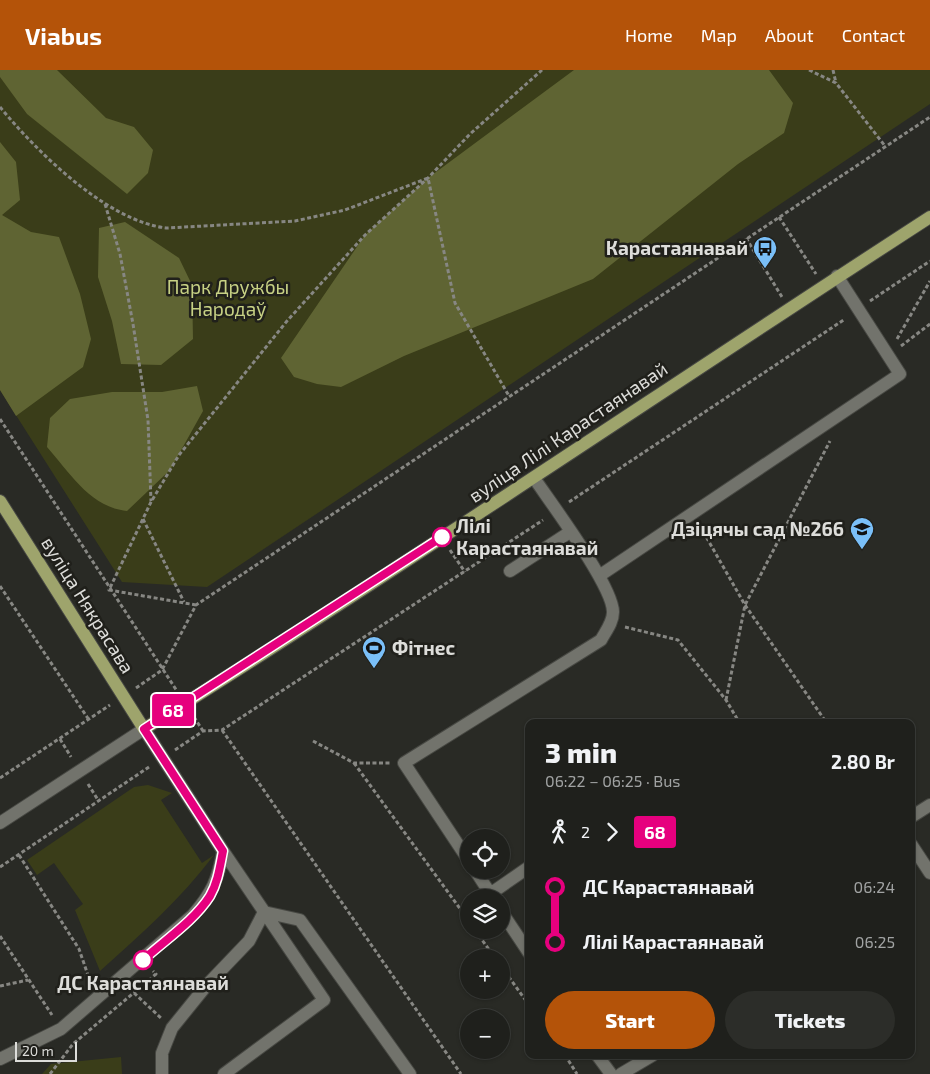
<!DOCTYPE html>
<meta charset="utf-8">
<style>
:root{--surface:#1f201c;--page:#2c2d29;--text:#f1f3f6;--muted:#a1a3a3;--line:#3c3e3b;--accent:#b45309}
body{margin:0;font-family:"Exo 2",sans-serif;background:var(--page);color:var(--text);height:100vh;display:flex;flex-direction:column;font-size:19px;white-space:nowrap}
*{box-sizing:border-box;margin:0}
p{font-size:16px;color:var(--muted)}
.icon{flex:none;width:28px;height:28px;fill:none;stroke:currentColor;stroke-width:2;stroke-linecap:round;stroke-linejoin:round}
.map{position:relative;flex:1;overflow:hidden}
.drawer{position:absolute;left:525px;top:649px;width:390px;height:340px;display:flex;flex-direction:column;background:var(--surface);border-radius:10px;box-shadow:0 1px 4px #0004,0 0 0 1px var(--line)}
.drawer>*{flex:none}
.badge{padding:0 10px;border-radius:4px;font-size:18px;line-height:32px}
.buttons{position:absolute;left:460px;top:759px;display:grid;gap:10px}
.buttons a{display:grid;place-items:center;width:50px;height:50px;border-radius:50%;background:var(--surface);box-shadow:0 1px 4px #0004,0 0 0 1px var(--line);font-size:25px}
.scale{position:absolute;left:15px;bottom:12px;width:62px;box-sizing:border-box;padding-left:5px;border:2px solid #ddddda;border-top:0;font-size:14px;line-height:18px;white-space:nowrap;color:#ddddda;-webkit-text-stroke:4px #20201b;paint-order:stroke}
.map>.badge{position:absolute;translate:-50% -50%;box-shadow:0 0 0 2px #fff}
.legs{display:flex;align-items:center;gap:8px;height:55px;padding:0 20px;font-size:16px}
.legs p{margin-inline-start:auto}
.head{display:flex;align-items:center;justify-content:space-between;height:85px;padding:0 20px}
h1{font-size:28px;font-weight:800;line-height:38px}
.primary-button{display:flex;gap:10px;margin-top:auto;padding:10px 20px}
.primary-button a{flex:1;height:58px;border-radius:30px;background:var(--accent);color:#fff;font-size:20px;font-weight:800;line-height:58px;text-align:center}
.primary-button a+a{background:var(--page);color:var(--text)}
ul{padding:0 20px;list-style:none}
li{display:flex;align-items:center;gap:18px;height:55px;font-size:19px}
li i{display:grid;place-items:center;width:8px;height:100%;margin:0 6px;background:currentColor}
li i::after{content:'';width:12px;height:12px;margin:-6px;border:4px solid;border-radius:50%;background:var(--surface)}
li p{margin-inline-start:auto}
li:first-child i{background:linear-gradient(#0000 50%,currentColor 0)}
li:last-child i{background:linear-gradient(currentColor 50%,#0000 0)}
header{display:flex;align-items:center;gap:30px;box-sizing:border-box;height:70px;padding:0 25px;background:var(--accent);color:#fff}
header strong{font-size:24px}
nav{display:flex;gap:28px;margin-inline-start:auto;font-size:18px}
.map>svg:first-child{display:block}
</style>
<header>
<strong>Viabus</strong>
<nav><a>Home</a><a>Map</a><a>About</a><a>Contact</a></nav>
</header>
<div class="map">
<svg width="930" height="1004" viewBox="0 0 930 1004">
<rect width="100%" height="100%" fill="#292a25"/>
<path fill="#3a3d19" d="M 0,0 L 930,0 L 930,34 L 207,517 L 122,512 L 0,320 Z
M 148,715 L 172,723 L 161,730 L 202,793 L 214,785 C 181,829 141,864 100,901 L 75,840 L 83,834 L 54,793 L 37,805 L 27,790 L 134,717 Z
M 121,987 L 122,1004 L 42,1004 L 51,994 Z"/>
<path fill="#5f6433" d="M 0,0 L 57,0 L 106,48 L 134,57 L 153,80 L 148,103 L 127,124 L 27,44 L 0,7 Z
M 574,0 L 769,0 L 793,33 L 784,63 L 738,94 L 593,209 L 404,286 L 341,317 L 317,314 L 294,307 L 281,288 L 365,165 L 428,108 Z
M 0,72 L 16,92 L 20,130 L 2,145 L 31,162 L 59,167 L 80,224 L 91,269 L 83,297 L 16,346 L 0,320 Z
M 125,152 L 179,188 L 192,215 L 193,269 L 161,295 L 121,294 L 112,251 L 98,207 L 99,158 Z
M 197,316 L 203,341 L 170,400 L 127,441 C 90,437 70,403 47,377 L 50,348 L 70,329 L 112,322 L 162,322 Z"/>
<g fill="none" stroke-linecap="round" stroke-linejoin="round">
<g stroke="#474843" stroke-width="14">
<path id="minor" d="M 510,501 L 570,462
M 599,506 L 900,304 L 837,206
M 911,747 L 930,735
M 0,753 L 144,659 L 223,781 L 324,930 L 224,1004
M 911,774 L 930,803
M 469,791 L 404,693 L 601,570 C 605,562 613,553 613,542 C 613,516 551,433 534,408
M 475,800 L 493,828
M 490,824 L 529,797
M 501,841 L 529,883
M 597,985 L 611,1004
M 0,989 L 61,959 L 193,845 C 212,823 218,810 223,781
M 162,1004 L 162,983 L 172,958 L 206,916 L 249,871 L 264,842 L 300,850 L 410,1004
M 621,1004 L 653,985"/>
</g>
<g stroke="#474843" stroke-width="14">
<path id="major" d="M 0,431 L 144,659 C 409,493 668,317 930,147"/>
</g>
<path stroke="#878783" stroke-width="3" stroke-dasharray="4 2.5" stroke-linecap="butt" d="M 809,0 L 836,13 L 885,76
M 833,0 L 836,13
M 0,37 C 37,82 108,152 167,158 L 295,151 L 345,140 L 428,108 L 455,233 L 509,326
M 105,134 L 120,184 L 133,254 L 148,350 L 151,431
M 779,147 L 816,204
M 746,168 L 782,227
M 870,231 L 930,191
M 897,269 L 930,211
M 901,276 L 930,254
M 0,349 L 177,621
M 569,432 L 845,249
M 143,449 L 184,532
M 700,456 L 745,535 L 826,652
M 450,480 L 465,502
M 0,516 L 89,650
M 196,535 L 109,520 L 151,432 L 179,385 L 287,251 L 365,165 L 428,108 L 470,64 L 542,0
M 625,557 L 678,570 L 726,630 L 739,652
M 136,618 L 162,600 L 196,535 L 930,47
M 726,630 L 745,535 L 830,371
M 194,647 L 203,661
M 222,660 L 461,1004
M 60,669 L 71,687
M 313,671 L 354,693 L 390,693
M 175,680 L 203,661 L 222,660 L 543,450
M 354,693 L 469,851
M 0,708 L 110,635
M 88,714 L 98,730
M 19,785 L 79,879 L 91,914
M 0,797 L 149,697
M 475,860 L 495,888
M 0,866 L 52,945
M 501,896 L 529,935
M 0,916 L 28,910
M 134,923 L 161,948
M 565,985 L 577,1004
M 50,1004 L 73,974 L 156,904 L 153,901"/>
<use href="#minor" stroke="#72736c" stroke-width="12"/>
<use href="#major" stroke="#9ea46c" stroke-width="12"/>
</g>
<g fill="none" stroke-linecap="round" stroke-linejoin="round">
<g stroke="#fff" stroke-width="11">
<path id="line-1" d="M 143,890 C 165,870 194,851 210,826 C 218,812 220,796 223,781 L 144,659 L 442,467"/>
</g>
<use href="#line-1" stroke="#e6007e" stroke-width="8"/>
</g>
<defs>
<g id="bus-pin" transform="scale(1.25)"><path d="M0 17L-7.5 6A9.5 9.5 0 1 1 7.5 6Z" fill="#7abff8" stroke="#20201b"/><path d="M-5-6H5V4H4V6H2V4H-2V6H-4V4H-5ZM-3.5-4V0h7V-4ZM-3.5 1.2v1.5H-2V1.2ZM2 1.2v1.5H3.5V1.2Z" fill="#111"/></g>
<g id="school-pin" transform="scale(1.25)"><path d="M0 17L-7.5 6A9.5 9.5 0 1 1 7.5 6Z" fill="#7abff8" stroke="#20201b"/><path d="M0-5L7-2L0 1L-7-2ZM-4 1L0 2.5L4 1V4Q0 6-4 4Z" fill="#111"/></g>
<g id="stadium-pin" transform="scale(1.25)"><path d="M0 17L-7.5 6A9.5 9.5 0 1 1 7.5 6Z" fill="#7abff8" stroke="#20201b"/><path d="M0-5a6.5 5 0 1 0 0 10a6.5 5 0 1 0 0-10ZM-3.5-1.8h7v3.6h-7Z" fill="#111"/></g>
</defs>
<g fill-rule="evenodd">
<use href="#bus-pin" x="765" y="178"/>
<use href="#school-pin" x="862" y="459"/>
<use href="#stadium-pin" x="374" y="578"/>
</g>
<g fill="#fff" stroke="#e6007e" stroke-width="2.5">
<circle cx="442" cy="467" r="9"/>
<circle cx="143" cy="890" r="9"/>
</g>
<g text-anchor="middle" stroke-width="5" stroke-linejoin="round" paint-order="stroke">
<g font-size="19" font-weight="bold" fill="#ddddda" stroke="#20201b" text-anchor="end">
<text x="748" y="185">Карастаянавай</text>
<text x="844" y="466">Дзіцячы сад №266</text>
<text x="392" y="585" text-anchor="start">Фітнес</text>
</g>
<g font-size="19" fill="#c7d184" stroke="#20201b">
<text x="228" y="224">Парк Дружбы<tspan x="228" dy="22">Народаў</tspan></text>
</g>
<g font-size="19" fill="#ddddda" stroke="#20201b">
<text transform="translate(568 362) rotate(-34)" y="7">вуліца Лілі Карастаянавай</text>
<text transform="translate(88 535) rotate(58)" y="7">вуліца Някрасава</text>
</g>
<g font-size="19" font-weight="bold" fill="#ddddda" stroke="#20201b" text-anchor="start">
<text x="456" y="463">Лілі<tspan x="456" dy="22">Карастаянавай</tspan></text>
<text x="143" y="920" text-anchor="middle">ДС Карастаянавай</text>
</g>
</g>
</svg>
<div class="buttons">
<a><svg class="icon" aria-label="locate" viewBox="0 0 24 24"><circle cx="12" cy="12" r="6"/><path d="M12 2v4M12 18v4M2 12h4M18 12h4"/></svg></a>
<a><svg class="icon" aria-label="layers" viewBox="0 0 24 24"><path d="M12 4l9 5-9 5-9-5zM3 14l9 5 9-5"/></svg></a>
<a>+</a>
<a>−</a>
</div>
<div class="scale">20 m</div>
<b class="badge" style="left:173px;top:640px;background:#e6007e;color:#fff">68</b>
<section class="drawer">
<div class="head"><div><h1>3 min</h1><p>06:22 – 06:25 · Bus</p></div><b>2.80 Br</b></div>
<div class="legs"><svg class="icon" aria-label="walk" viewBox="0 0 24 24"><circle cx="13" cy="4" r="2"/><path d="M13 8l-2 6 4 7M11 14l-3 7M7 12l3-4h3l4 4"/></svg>2<svg class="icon" aria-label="forward" viewBox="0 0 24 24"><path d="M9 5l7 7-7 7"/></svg><b class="badge" style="background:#e6007e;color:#fff">68</b></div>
<ul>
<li><i style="color:#e6007e"></i><b>ДС Карастаянавай</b><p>06:24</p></li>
<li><i style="color:#e6007e"></i><b>Лілі Карастаянавай</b><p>06:25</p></li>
</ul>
<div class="primary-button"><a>Start</a><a>Tickets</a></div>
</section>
</div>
